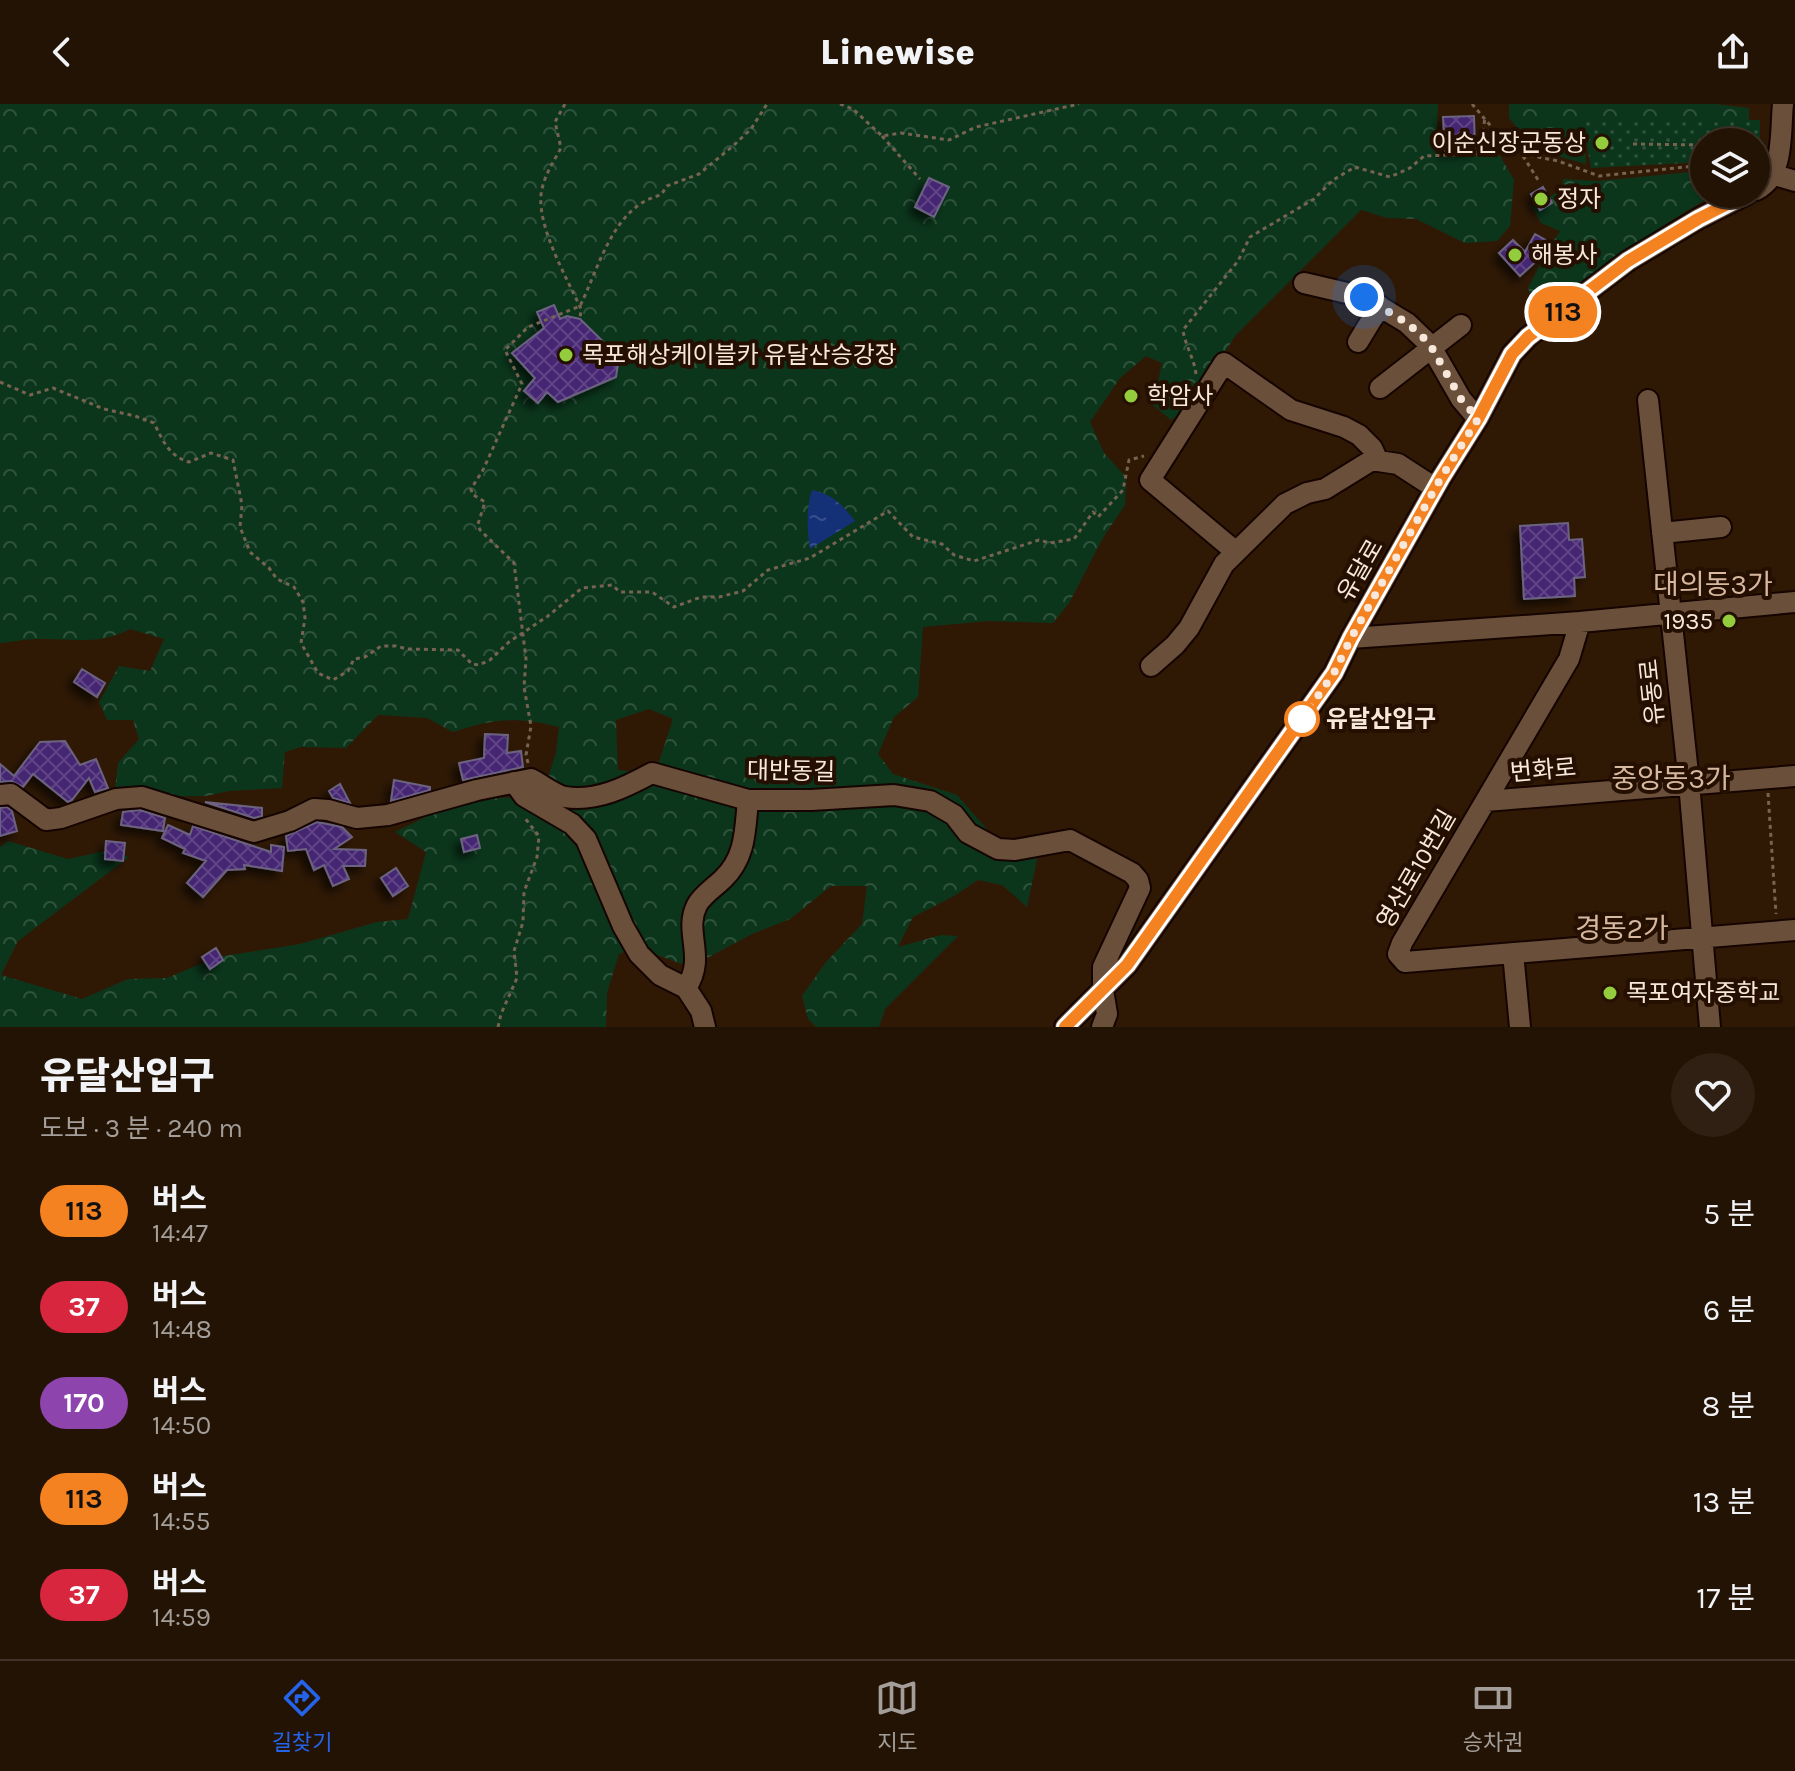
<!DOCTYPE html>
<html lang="ko">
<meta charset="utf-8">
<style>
:root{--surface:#231304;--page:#2f2013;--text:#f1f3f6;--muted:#a39e9a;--line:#403226;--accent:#2563eb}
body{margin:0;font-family:Karla,"Noto Sans KR",sans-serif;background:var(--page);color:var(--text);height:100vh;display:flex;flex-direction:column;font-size:30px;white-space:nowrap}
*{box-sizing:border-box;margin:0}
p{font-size:26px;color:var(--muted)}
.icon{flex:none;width:44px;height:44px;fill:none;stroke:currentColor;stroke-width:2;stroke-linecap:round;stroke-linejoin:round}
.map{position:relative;height:923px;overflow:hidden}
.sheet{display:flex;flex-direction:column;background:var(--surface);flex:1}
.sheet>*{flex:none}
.badge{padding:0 16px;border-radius:26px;font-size:28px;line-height:52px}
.fabs{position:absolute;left:1690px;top:24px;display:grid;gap:16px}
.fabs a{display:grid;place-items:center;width:80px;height:80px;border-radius:50%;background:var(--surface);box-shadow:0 2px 6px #0004,0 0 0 2px var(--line);font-size:40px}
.you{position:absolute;width:40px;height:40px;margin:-20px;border:6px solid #fff;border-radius:50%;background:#1a73e8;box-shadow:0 0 0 12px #1a73e833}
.map>.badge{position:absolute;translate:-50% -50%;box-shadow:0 0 0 4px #fff}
.round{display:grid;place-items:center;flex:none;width:84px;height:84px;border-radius:42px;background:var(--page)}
.headline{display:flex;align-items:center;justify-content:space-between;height:136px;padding:0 40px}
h1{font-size:38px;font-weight:800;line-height:60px}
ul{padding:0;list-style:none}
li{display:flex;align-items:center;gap:24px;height:96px;padding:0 40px}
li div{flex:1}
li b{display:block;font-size:30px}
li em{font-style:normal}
li .badge{min-width:88px;font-weight:700;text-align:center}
header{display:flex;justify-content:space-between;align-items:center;height:104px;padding:0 40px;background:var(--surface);font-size:36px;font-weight:800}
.dock{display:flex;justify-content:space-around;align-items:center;height:112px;border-top:2px solid var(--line);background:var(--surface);font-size:22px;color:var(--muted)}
.dock a{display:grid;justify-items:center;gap:4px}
.dock .current{color:var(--accent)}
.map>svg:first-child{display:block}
</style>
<header><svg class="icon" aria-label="back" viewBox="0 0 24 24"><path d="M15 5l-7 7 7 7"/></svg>Linewise<svg class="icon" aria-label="share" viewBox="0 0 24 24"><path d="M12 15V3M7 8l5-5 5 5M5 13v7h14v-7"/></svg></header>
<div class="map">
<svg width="1795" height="923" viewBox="0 0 1795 923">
<defs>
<pattern id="forest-crowns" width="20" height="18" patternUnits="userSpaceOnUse" patternTransform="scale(2)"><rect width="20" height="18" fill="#0b361c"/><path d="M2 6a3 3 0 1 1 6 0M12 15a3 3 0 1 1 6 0" fill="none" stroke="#2f533c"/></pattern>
<pattern id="park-dots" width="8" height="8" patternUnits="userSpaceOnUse" patternTransform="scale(2)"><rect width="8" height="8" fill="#0b361c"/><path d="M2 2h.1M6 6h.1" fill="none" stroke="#2f533c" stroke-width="1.8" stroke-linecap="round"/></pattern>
<pattern id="water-ripples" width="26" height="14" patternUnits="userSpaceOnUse" patternTransform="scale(2)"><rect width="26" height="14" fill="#143178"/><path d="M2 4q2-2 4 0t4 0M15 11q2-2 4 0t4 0" fill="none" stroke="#374f8b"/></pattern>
<pattern id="building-cross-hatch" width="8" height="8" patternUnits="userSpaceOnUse" patternTransform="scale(2)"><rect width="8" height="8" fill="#452572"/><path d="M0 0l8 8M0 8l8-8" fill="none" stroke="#614586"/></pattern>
<filter id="shadow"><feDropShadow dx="-6" dy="6" stdDeviation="4" flood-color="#0009"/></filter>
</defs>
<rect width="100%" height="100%" fill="#2f1905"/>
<path fill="url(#forest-crowns)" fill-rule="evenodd" d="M 0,0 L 1438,0 L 1436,54 L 1495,43 L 1514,76 L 1510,122 L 1497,137 L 1465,139 L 1416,115 L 1387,114 L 1361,106 L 1235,232 L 1191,301 L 1171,316 L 1153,301 L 1162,259 L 1146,252 L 1120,274 L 1090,318 L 1104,349 L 1126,373 L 1125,401 L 1104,432 L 1069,499 L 1053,519 L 988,517 L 923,523 L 918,593 L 894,613 L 878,650 L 893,670 L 957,691 L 1000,740 L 1039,746 L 1027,803 L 1002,781 L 978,776 L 954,792 L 913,813 L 898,843 L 941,831 L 958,832 L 885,905 L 879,923 L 816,923 L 808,915 L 802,892 L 826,858 L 862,820 L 867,782 L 831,782 L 790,815 L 752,830 L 690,863 L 636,843 L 619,850 L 607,889 L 606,923 L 0,923 L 0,743 L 8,737 L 68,755 L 105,747 L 129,753 L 18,837 L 1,871 L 82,895 L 128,875 L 167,874 L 217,853 L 300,840 L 377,818 L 408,815 L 426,748 L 395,728 L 460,696 L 542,692 L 556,649 L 559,623 C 518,612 492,615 453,628 L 427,614 L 378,611 L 346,644 L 301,643 L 285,648 L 282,684 L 229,687 L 206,692 L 114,693 L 118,659 L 139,635 L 133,616 L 107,616 L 99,598 L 119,562 L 150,567 L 164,535 L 130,525 C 99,542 71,534 38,535 C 25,535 12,538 0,539 ZM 649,605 L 673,615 L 655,670 L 618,666 L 616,616 Z
M 1509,0 L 1716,0 L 1749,4 L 1749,26 L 1584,21 L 1586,60 L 1536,46 L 1509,14 Z
M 1704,64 L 1704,90 L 1715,90 C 1652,127 1594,168 1538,214 L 1528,184 L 1547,147 L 1560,127 L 1541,119 L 1532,103 L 1561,86 L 1563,75 L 1598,77 L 1691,68 Z"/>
<path fill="url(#park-dots)" d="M 1582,14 L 1760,16 L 1760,56 L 1756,56 L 1756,38 L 1704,38 L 1704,58 L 1591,64 Z"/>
<path fill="url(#water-ripples)" d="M 812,386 C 832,390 843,401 855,417 L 810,445 C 807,427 806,404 812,386 Z"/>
<path fill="url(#building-cross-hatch)" stroke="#6c6381" stroke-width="2" filter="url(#shadow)" d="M 1474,12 L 1475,46 L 1445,47 L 1443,13 Z
M 929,74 L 949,83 L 934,113 L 915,103 Z
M 1543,83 L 1552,99 L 1540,106 L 1531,90 Z
M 1535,130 L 1549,138 L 1542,152 L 1520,172 L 1499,149 L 1513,136 L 1525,148 Z
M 554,201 L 560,215 L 567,212 L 580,215 L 619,253 L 616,273 L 558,298 L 547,288 L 538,299 L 524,287 L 535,274 L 512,249 L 544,224 L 537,208 Z
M 1568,419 L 1569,436 L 1582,435 L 1585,473 L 1574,474 L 1575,492 L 1524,495 L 1520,422 Z
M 82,565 L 105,579 L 97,593 L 74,578 Z
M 485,630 L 508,631 L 507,649 L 521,647 L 523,663 L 463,676 L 459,659 L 484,654 Z
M 65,637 L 80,661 L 96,655 L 108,684 L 95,688 L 89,674 L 72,696 L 68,698 L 33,670 L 23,683 L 11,677 L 0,678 L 0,660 L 14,672 L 40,638 Z
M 394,676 L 430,683 L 430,686 L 391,697 Z
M 340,680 L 350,699 L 333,694 L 329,687 Z
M 205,698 L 262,704 L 262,712 L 254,714 Z
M 7,703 L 12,707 L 17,727 L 0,732 L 0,704 Z
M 140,706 L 165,714 L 163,727 L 121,721 L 123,708 Z
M 317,718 L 342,723 L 352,733 L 334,745 L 366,746 L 365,762 L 343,762 L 349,775 L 333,782 L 324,761 L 314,766 L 306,745 L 288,747 L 286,732 Z
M 168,721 L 190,731 L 193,722 L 271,748 L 271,741 L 284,743 L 282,767 L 244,761 L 245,765 L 227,766 L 203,793 L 187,779 L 206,757 L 183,749 L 185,745 L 162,734 Z
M 477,731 L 480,744 L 464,748 L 461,735 Z
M 106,737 L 125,739 L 123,757 L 105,755 Z
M 396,764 L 408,782 L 393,792 L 381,774 Z
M 216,844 L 223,856 L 210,865 L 202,853 Z"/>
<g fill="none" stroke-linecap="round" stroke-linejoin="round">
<g stroke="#160400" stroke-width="24">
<path id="minor" d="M 1775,71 L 1795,77
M 1756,86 C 1785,72 1780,28 1783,0
M 1304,179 L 1364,193 L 1407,219 L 1430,241 L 1461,295 L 1478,315
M 1358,238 L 1380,202
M 1380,284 L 1461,221
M 1648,296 L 1689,679 L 1710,923
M 1662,429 L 1721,423
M 1236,448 L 1150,376 L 1224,259 L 1291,306 L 1344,323 L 1359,331 L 1372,344 L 1377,355
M 1580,518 L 1569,555 L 1402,839 L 1398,850 L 1405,858 L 1795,826
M 1351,534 L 1580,518 L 1795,498
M 1151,562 L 1175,541 L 1189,524 L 1224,460 L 1285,400 L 1307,389 L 1325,385 L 1372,356 L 1398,360 L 1435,384
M 514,678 L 524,692 L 572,720 L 586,735 L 623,822 L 639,850 L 660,871 L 686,884 L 701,907 L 705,923
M 0,691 L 11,690 L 46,716 L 61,714 L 116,695 L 142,693 L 254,728 L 290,717 L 314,705 L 328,706 L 357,714 L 388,711 L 477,686 L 531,675 C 541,680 554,691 565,693 C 597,698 626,683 652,669 L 748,696 L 811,696 L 894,691 L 930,697 L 954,711 L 968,729 L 998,745 L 1015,746 L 1070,736 L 1132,769 L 1138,776 L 1140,784 L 1103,863 L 1103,886 L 1107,910 L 1102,923
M 1486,697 L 1795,672
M 1513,849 L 1520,923
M 686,884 C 707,853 683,828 697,801 C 703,790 714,784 723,775 C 746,753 745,726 748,696
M 1065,923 L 1127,861 L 1334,569 L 1351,534 L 1441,374 L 1478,315 L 1512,250 L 1528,233 L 1628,157 L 1698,115 L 1747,90"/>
</g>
<path stroke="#766351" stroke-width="3" stroke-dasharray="4 4" stroke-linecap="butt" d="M 565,0 L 555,18 L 561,44 C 553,59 543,73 541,91 C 538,125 567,174 581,205 L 580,215
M 840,0 L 853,5 L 882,32 L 901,29 L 949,36 L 976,23 L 1079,0
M 1472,0 L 1513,48 L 1558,57 L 1599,72 L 1704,61
M 882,32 L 920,75
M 1633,40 L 1704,41
M 1523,52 L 1540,79
M 1196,270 C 1194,254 1185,241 1183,226 L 1238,157 L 1250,133 L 1314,95 L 1333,76 L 1355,63 L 1390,73 L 1410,64 L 1424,52 L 1476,50 L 1482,36 L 1485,13
M 0,278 L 30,291 L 53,284 L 104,305 L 135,312 L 154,319 C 163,337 169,352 189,358 L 211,349 L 233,356 L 242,401 L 240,423 L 250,448 L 269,464 L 277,475 L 294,483 L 303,498 L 305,514 L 301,539 L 318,569 L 333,576 L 348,567 L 354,555 L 365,553 L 381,542 L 396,542 L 407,545 L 458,546 L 472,560 L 479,561 L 490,556 L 509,538 L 548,512 L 582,484 L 612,481 L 620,488 L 652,488 L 674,503 L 701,493 L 719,493 L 743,487 L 768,466 L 810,454 L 888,407 L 913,433 L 942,440 L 954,451 L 974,457 L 1039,436 L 1050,439 L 1074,435 L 1093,408 L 1098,413 L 1123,386 L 1129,356 L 1144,352
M 528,659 L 526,651 L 531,622 L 524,583 L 526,555 L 514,459 L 480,426 L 478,420 L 485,398 L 472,390 L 471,385 L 483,366 L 522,280 L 505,246 L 528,223 L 580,202 C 599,164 613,102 661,91 L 667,82 L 699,70 L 733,42 L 751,25 L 767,0
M 1768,689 L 1776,810
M 498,923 L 501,910 L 517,874 L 514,847 L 523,818 L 524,788 L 537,753 L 539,732 L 524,713"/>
<use href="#minor" stroke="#6a503b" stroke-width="20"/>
</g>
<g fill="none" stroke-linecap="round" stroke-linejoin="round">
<g stroke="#fff" stroke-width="18">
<path id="line" d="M 1065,923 L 1127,861 L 1334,569 L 1351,534 L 1441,374 L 1478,315 L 1512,250 L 1528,233 L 1628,157 L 1698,115 L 1747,90"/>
</g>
<use href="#line" stroke="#f58220" stroke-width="12"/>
<path stroke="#f7e8db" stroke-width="8" stroke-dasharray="0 14.4" d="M 1302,615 L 1334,569 L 1351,534 L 1441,374 L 1478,315 L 1461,295 L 1432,244 L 1422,232 L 1407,219 L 1364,193"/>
</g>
<g fill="#93cd3e" stroke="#250f00" stroke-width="3">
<circle cx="1602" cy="39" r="8"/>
<circle cx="1541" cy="95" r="8"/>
<circle cx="1515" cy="151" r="8"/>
<circle cx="566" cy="251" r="8"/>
<circle cx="1131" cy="292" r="8"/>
<circle cx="1729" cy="517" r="8"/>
<circle cx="1610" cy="889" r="8"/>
</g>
<circle fill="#fff" stroke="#f58220" stroke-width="4" cx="1302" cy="615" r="16"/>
<g text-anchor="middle" stroke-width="8" stroke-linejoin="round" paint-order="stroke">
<g font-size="24" fill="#f7e8db" stroke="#250f00" text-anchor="start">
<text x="1586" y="47" text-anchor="end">이순신장군동상</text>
<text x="1557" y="103">정자</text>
<text x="1531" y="159">해봉사</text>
<text x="582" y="259">목포해상케이블카 유달산승강장</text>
<text x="1147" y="300">학암사</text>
<text x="1713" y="525" text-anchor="end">1935</text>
<text x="1626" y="897">목포여자중학교</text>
</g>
<g font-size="24" fill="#f7e8db" stroke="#250f00">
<text transform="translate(1360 466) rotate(-60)" y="8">유달로</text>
<text transform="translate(1652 588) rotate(-96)" y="8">유동로</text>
<text transform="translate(1543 666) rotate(-5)" y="8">번화로</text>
<text transform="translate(791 667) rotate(1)" y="8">대반동길</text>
<text transform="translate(1416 765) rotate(-60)" y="8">영산로10번길</text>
</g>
<g font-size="24" font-weight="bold" fill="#f7e8db" stroke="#250f00" text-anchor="start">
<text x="1326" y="623">유달산입구</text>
</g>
<g font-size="28" fill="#d6b8a0" stroke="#250f00">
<text x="1713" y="490">대의동3가</text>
<text x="1671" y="684">중앙동3가</text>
<text x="1622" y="834">경동2가</text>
</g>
</g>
</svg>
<div class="fabs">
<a><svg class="icon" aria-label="layers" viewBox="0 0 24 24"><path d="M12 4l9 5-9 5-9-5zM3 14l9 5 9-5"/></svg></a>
</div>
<div class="you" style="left:1364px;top:193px"></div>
<b class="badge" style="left:1563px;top:208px;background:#f58220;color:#111">113</b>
</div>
<section class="sheet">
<div class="headline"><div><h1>유달산입구</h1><p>도보 · 3 분 · 240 m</p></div><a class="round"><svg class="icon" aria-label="heart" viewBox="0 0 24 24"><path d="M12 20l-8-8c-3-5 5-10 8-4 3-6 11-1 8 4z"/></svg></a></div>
<ul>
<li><span class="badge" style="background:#f58220;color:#111">113</span><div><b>버스</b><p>14:47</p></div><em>5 분</em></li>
<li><span class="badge" style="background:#d7263d;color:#fff">37</span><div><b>버스</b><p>14:48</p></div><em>6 분</em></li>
<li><span class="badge" style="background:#8e44ad;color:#fff">170</span><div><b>버스</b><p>14:50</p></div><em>8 분</em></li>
<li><span class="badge" style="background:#f58220;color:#111">113</span><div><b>버스</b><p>14:55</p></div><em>13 분</em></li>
<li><span class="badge" style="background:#d7263d;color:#fff">37</span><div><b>버스</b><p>14:59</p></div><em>17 분</em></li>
</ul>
</section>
<nav class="dock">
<a class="current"><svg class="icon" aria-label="directions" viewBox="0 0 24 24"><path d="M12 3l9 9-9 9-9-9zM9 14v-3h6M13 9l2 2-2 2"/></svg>길찾기</a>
<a><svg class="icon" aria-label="map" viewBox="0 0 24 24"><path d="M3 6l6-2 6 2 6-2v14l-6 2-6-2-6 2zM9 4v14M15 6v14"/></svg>지도</a>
<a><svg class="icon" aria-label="tickets" viewBox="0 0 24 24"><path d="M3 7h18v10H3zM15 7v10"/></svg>승차권</a>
</nav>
